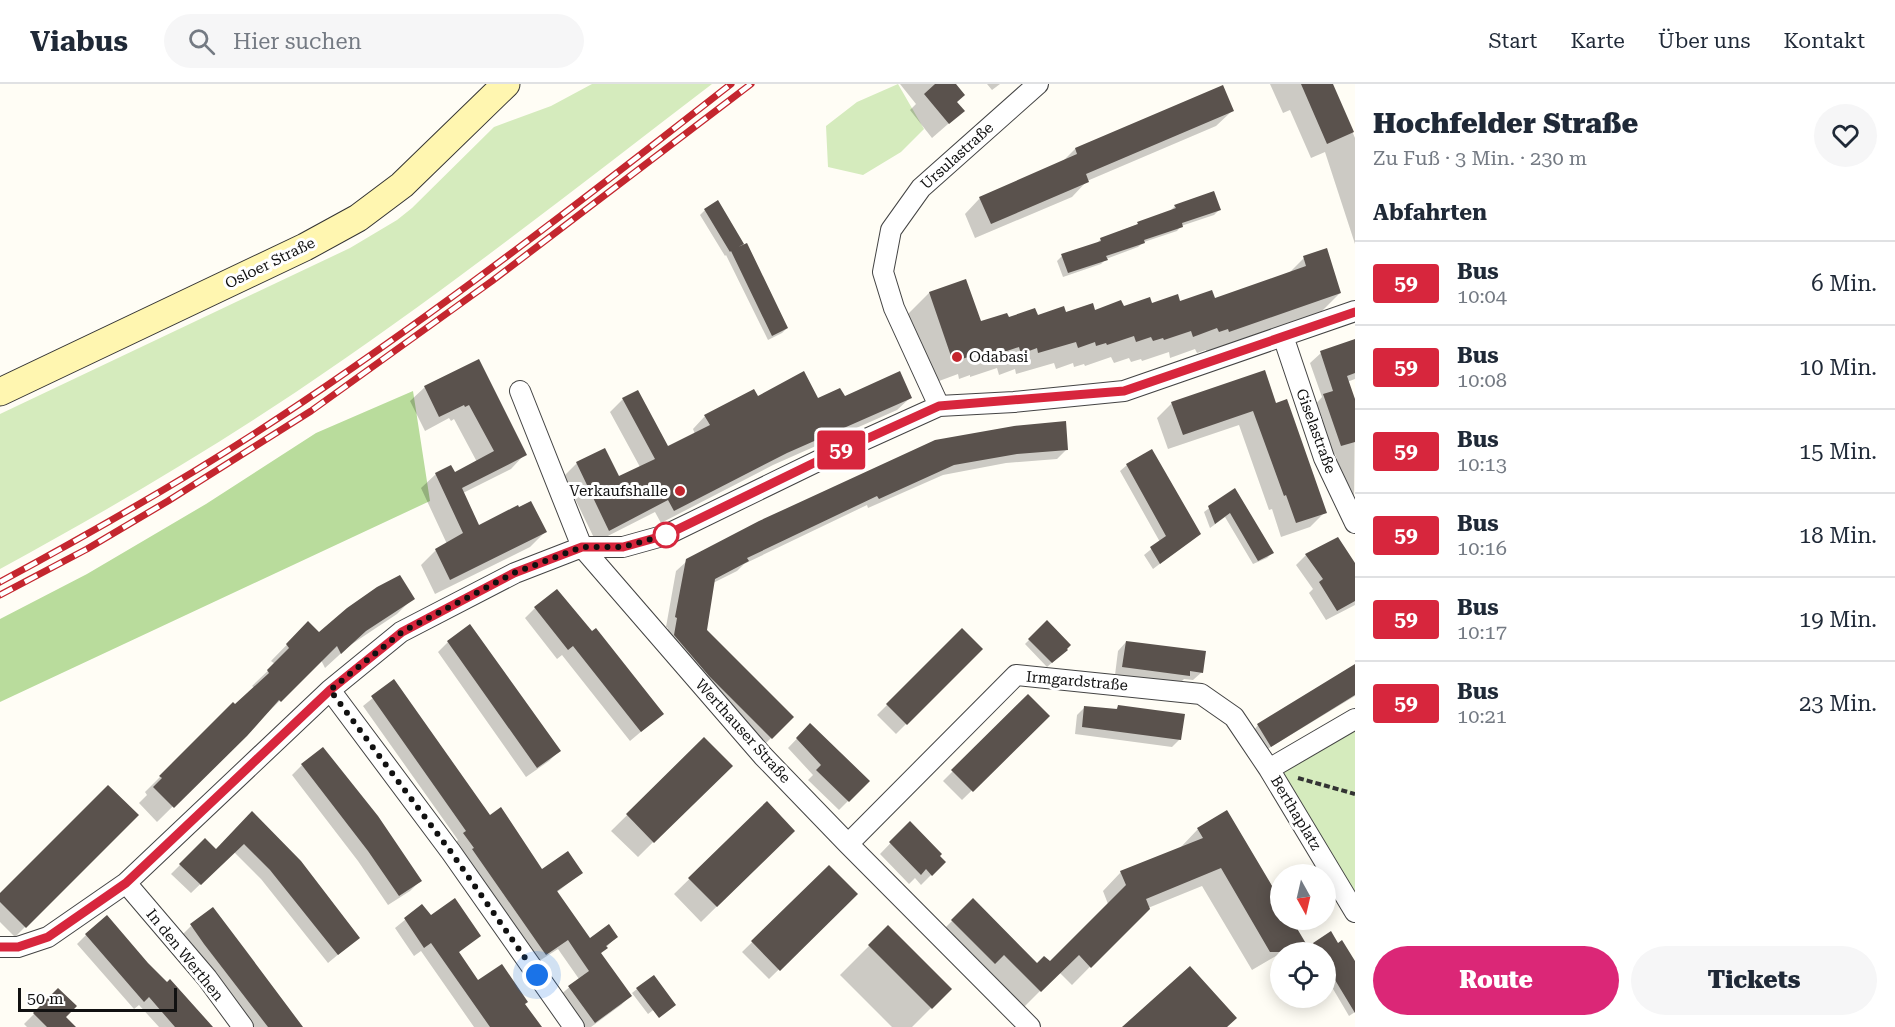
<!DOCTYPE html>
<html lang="de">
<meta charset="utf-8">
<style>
:root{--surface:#fff;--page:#f6f6f7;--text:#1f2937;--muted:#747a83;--line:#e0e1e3;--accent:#db2777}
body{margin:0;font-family:"Roboto Serif",serif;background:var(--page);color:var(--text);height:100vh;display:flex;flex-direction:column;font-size:22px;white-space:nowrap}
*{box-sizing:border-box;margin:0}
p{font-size:20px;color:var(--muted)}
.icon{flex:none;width:33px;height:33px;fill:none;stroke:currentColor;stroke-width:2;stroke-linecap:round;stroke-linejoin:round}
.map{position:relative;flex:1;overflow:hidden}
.sheet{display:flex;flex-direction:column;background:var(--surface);width:540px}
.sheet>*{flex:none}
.badge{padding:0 12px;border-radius:4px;font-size:21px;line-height:39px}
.needle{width:39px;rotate:172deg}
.tools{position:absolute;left:1270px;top:780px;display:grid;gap:12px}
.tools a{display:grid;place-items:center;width:66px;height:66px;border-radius:50%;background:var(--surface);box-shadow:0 3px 15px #0003;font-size:30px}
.scale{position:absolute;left:18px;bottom:15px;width:159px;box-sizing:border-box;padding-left:6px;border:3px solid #111;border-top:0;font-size:16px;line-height:21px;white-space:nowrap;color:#111;-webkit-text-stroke:4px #fff;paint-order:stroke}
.you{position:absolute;width:30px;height:30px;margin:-15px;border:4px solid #fff;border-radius:50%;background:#1a73e8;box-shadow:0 0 0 9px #1a73e833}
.map>.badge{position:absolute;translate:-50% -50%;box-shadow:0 0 0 3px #fff}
h2{padding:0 18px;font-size:22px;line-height:54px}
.round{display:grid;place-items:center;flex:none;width:63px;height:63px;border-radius:32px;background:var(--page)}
.overview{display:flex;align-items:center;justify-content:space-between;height:102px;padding:0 18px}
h1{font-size:28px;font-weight:800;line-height:45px}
.button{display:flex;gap:12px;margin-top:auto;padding:12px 18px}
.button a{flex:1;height:69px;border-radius:36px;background:var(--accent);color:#fff;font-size:24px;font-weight:800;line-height:69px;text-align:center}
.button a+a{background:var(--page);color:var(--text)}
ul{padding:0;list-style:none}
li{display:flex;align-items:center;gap:18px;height:84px;padding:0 18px;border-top:2px solid var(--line)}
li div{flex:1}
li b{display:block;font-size:22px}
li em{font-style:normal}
li .badge{min-width:66px;font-weight:700;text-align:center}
header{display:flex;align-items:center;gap:36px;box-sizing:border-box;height:84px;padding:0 30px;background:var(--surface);border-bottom:2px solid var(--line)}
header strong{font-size:28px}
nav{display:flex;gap:33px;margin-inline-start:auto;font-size:21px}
.search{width:420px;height:54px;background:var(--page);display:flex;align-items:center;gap:15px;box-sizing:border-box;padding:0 21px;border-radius:33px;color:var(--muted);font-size:22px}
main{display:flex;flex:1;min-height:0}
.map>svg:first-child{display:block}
</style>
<header>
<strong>Viabus</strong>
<div class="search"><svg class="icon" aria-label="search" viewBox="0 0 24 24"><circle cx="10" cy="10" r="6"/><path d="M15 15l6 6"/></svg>Hier suchen</div>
<nav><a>Start</a><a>Karte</a><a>Über uns</a><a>Kontakt</a></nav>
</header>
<main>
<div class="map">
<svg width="1355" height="943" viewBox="0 0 1355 943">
<rect width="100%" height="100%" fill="#fffdf5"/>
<path fill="#d5ebbd" d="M 592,0 L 712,0 C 575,105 439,212 296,308 C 200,372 101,430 0,485 L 0,330 L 350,164 L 397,136 L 412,124 L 494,43 L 551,22 Z
M 898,0 L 924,45 L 901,68 L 863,91 L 828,83 L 826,42 L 857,18 Z
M 1355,646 L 1355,813 L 1280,689 Z"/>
<path fill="#b9dc9c" d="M 413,307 L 430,417 L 0,618 L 0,535 L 87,490 L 206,420 L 316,349 Z"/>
<path fill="#0003" d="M 900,0 L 954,0 L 956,18 L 963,27 L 932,54 L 910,26 L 916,20 Z
M 987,0 L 1000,0 L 992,6 Z
M 1270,0 L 1332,0 L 1355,54 L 1355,160 L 1325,68 L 1311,74 L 1290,26 L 1283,29 Z
M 1232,27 L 1216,42 L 1087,97 L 1072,113 L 975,154 L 965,130 L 980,114 L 1063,77 L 1075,65 Z
M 1175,122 L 1219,126 L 1214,131 L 1181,142 L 1177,147 L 1144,158 L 1138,163 L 1106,175 L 1101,180 L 1063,193 L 1057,177 L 1062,172 L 1096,160 L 1101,155 L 1170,127 Z
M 705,126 L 742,160 L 737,165 L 787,244 L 782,249 L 768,256 L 726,171 L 725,172 L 700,131 Z
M 1304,174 L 1340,209 L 1318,231 L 1207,269 L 1206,266 L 1197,269 L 1195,265 L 1170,274 L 1169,268 L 1142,277 L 1141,275 L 1131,278 L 1129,274 L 1114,279 L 1111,273 L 1085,282 L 1084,280 L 1074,283 L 1073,279 L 1056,285 L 1054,279 L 1016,290 L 1015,285 L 999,291 L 997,284 L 970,293 L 970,291 L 959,295 L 958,290 L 931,300 L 907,231 L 929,209 L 965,197 L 980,239 L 1214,216 L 1288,190 Z
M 1355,257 L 1355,295 L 1347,298 L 1355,319 L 1354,422 L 1335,370 L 1331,371 L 1314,322 L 1322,313 L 1310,279 L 1321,269 Z
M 478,277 L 525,370 L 511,385 L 463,409 L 478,443 L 545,448 L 530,463 L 435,510 L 421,481 L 436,466 L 447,460 L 421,404 L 436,390 L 454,390 L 477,378 L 454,335 L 451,337 L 449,334 L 425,347 L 410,317 L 425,303 Z
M 757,314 L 817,315 L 910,314 L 897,326 L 773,381 L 661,439 L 655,428 L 596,458 L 564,392 L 577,379 L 618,394 L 640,383 L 610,328 L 623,315 L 667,364 L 695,350 L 693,345 L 705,332 Z
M 1172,319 L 1276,321 L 1325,428 L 1310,443 L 1281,453 L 1272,425 L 1269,426 L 1239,341 L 1168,365 L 1157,334 Z
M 936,357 L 1067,365 L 1057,375 L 1006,379 L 943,391 L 868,424 L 867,421 L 744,480 L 737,487 L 713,499 L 706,546 L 792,633 L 761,664 L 665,562 L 668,544 L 666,543 L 676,487 L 687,477 Z
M 1127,381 L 1199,450 L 1153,485 L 1144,471 L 1160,458 L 1120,387 Z
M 1234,406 L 1272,469 L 1267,474 L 1253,480 L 1225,433 L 1210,444 L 1204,428 Z
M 1306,471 L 1355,483 L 1355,521 L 1326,536 L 1309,509 L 1313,505 L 1296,481 Z
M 413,514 L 397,530 L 349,562 L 325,584 L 321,576 L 157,738 L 139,719 L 147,711 L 145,708 L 233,620 L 235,622 L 255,604 L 252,602 L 275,580 L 271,577 L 308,539 L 319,550 Z
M 535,524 L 662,630 L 630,657 L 562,571 L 557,575 L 525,534 Z
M 1047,538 L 1062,570 L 1047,583 L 1025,560 Z
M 962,546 L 981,565 L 896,650 L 877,631 Z
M 448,558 L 559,667 L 549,677 L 526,693 L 438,568 Z
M 1126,558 L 1202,588 L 1193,596 L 1184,595 L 1180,599 L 1115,591 L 1118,567 Z
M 1355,582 L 1355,612 L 1266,666 L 1254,646 L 1258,641 Z
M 394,597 L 490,733 L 542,787 L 581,789 L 556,809 L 589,856 L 616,853 L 600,870 L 630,912 L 621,921 L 591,943 L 582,943 L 559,912 L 579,895 L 558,865 L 536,879 L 455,759 L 458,756 L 363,622 Z
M 1028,612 L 1048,632 L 962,716 L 943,697 Z
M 1085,623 L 1115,626 L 1118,623 L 1180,655 L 1172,663 L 1075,650 L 1077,631 Z
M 810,641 L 868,697 L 839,726 L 808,696 L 813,691 L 788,664 Z
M 704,655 L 730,682 L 638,773 L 611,747 Z
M 302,681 L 420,797 L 410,807 L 388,821 L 358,777 L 292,691 Z
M 767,719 L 793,747 L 701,838 L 674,810 Z
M 137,731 L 15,853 L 0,838 L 0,811 Z
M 243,738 L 358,854 L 328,879 L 261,795 L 234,768 L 191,809 L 171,790 L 205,756 L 216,767 Z
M 910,739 L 944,778 L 921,801 L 915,794 L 909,800 L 880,770 Z
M 1198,745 L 1281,820 L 1281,836 L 1290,836 L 1299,851 L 1281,869 L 1252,886 L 1202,802 L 1148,824 L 1072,901 L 1059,888 L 1022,925 L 934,855 L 973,816 L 1037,881 L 1050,879 L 1108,820 L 1103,807 L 1121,788 L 1180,764 Z
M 829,783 L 856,810 L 769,895 L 742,868 Z
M 422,822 L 430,833 L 479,851 L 458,869 L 478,898 L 523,920 L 540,943 L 474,943 L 421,867 L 414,872 L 395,844 Z
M 191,842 L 301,943 L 252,943 L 183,850 Z
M 888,843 L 950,905 L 912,943 L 892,943 L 840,891 Z
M 86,851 L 147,880 L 211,943 L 159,943 L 139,921 L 134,925 L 77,860 Z
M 1314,860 L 1338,861 L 1355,928 L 1349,932 L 1326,893 L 1326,868 L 1311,868 L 1309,865 Z
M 637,905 L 664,918 L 648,930 L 632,909 Z
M 58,906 L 64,933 L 74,943 L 27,943 L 24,940 Z"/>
<path fill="#5a524d" d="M 935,0 L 956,0 L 965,11 L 957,18 L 965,27 L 949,40 L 924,10 Z
M 1301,0 L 1333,0 L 1354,48 L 1327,60 Z
M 1223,1 L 1234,27 L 1086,90 L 1089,98 L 991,140 L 979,113 L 1077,70 L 1075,64 Z
M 1214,107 L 1221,126 L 1182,139 L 1183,143 L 1144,156 L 1145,159 L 1106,172 L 1108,176 L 1068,189 L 1061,170 L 1101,157 L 1100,154 L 1138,140 L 1137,138 L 1176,124 L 1174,121 Z
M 718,116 L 744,160 L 738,163 L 747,159 L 788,244 L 772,252 L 731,167 L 730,168 L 704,125 Z
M 1327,164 L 1341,209 L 1229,248 L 1228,245 L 1219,248 L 1217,244 L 1193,253 L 1191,247 L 1164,256 L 1163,254 L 1153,257 L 1151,253 L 1136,258 L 1134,252 L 1107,261 L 1106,259 L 1096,262 L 1095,258 L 1078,264 L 1076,258 L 1038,269 L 1037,264 L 1021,270 L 1019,263 L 992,272 L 992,270 L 981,274 L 980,269 L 953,278 L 929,208 L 966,195 L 981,237 L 1007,229 L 1009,233 L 1035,224 L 1038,231 L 1064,222 L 1066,228 L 1093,219 L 1095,226 L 1121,216 L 1124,222 L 1150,213 L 1152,219 L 1178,210 L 1180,217 L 1212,206 L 1215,214 L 1306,182 L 1303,172 Z
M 1355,255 L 1355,289 L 1347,292 L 1355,315 L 1355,358 L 1341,362 L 1323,310 L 1333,307 L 1320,267 Z
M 479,275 L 527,371 L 462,404 L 479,441 L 518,421 L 519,423 L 531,417 L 547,448 L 450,496 L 435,465 L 463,449 L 435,389 L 451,381 L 455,388 L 494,367 L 469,321 L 465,323 L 464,321 L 439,333 L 424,302 Z
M 1265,286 L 1276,319 L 1287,315 L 1327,429 L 1296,439 L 1286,411 L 1284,412 L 1253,327 L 1183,351 L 1171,318 Z
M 804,287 L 818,314 L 840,304 L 845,312 L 900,287 L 912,314 L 787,369 L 674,427 L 668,416 L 609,447 L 576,378 L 605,364 L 619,392 L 655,375 L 622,314 L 638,306 L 668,362 L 710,341 L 704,331 L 754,305 L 758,312 Z
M 1066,337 L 1068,366 L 1017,370 L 954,381 L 879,415 L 877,412 L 747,474 L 749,477 L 715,495 L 707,546 L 794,633 L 772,655 L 709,592 L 674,551 L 677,534 L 675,533 L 686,475 L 759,437 L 935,356 L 1014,342 Z
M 1152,365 L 1201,450 L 1160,480 L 1150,463 L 1166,452 L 1126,380 Z
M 1235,404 L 1274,469 L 1258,477 L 1230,429 L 1215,440 L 1208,422 Z
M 1338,453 L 1355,479 L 1355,517 L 1337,527 L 1319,498 L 1323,495 L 1305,470 Z
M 400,491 L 415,515 L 366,547 L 341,570 L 337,562 L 281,618 L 279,616 L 247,652 L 174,724 L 153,703 L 162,694 L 159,692 L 233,618 L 235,620 L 269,589 L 267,586 L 289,564 L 286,560 L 308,537 L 319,548 L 347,524 L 377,503 Z
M 557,505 L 592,547 L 596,544 L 664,630 L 641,648 L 573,562 L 568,566 L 534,523 Z
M 1047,536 L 1071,561 L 1067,565 L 1068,566 L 1052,579 L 1028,555 Z
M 470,540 L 561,667 L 537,684 L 447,557 Z
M 962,544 L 983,565 L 907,641 L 886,620 Z
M 1126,557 L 1206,567 L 1203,589 L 1190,587 L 1190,592 L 1122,583 Z
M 1355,580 L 1355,611 L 1271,663 L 1257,640 Z
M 394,595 L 490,731 L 501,723 L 542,785 L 568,767 L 583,789 L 557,807 L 590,854 L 609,840 L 618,853 L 606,862 L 608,864 L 601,869 L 632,912 L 595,939 L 568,902 L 589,887 L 578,871 L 568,856 L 546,871 L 472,765 L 474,764 L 463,749 L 466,747 L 371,612 Z
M 1028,610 L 1050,632 L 973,708 L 951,686 Z
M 1118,621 L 1185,630 L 1181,656 L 1082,643 L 1084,622 L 1117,625 Z
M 810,639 L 870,697 L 849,718 L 816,686 L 821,681 L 796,654 Z
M 704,653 L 733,682 L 654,759 L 626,730 Z
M 323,663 L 378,732 L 422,797 L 399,812 L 368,767 L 301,680 Z
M 108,701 L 139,731 L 26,844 L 0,818 L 0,809 Z
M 767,717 L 795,747 L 717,823 L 688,794 Z
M 1227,726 L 1281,817 L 1281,836 L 1292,836 L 1311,868 L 1270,868 L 1221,784 L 1146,815 L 1150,825 L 1091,884 L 1079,871 L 1041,908 L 1004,871 L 995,880 L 951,836 L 973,814 L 1037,879 L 1044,872 L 1050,877 L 1126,801 L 1120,787 L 1203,754 L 1197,744 Z
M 252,727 L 301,777 L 360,854 L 338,871 L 270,786 L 244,760 L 201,801 L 179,780 L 205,754 L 216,765 Z
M 910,737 L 942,770 L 940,772 L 946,778 L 932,792 L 926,785 L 921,791 L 889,758 Z
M 829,781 L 858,810 L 780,887 L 751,857 Z
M 455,814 L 481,852 L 459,868 L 478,896 L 502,880 L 528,918 L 525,920 L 542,943 L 490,943 L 431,859 L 424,864 L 404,834 L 422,820 L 431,831 Z
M 213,823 L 244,864 L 303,943 L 268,943 L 204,860 L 190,840 Z
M 107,831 L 148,879 L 167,898 L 170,895 L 213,943 L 175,943 L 149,913 L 144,918 L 85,850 Z
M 888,841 L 952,905 L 932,925 L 868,861 Z
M 1331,847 L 1338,859 L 1342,856 L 1355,877 L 1355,929 L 1326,881 L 1326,868 L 1319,868 L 1313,859 Z
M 1190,882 L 1237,934 L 1227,943 L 1122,943 Z
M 654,891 L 676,921 L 659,934 L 636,904 Z
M 58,904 L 77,922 L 66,933 L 76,943 L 47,943 L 33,929 Z"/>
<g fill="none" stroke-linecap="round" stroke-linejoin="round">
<g stroke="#444" stroke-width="22">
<path id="street" d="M 1283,252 L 1324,374 L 1355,439
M 520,307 L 582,463 L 763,672 L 848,760 L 1030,943
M 939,322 L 894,224 L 883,188 L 891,146 L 921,104 L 1038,0
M 330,606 L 451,768 L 574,943
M 1269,685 L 1355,635
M 848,760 L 1016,591 L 1201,610 L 1234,633 L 1269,685 L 1355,828
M 126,799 L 207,894 L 243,943
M 0,863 L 18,863 L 48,853 L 126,799 L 330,606 L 401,548 L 515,489 L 582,463 L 623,463 L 666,451 L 822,375 L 939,322 L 1014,318 L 1124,307 L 1355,227"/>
</g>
<g stroke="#333" stroke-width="29">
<path id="secondary" d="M 0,308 L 305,163 L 358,134 L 402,101 L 506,0"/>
</g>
<path stroke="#333" stroke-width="4" stroke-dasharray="6 3" stroke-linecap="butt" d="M 1298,694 L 1355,710"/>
<use href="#street" stroke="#fff" stroke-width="20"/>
<use href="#secondary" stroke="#fff6b0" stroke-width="27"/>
<g stroke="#c4262e" stroke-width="7">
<path id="rail" d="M 0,498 C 104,442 206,383 304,317 C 451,218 592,109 731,0
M 0,511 L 87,465 L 168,417 L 311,327 L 492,197 L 751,0"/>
</g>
<use href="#rail" stroke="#fff" stroke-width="4.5" stroke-dasharray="14" stroke-linecap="butt"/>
</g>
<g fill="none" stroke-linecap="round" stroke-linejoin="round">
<g stroke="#fff" stroke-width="14">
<path id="line" d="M 0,863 L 18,863 L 48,853 L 126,799 L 330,606 L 402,548 L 514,489 L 582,463 L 623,463 L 666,451 L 822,375 L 939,322 L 1124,307 L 1355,228"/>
</g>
<use href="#line" stroke="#d7263d" stroke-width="9"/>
<path stroke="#111" stroke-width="6" stroke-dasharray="0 10.8" d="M 537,891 L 451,768 L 330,606 L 402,548 L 514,489 L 582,463 L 623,463 L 666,451"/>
</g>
<g fill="#c4262e" stroke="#fff" stroke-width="2">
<circle cx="957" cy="273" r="6"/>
<circle cx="680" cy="407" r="6"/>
</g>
<circle fill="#fff" stroke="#d7263d" stroke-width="3" cx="666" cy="451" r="12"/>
<g text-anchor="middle" stroke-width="6" stroke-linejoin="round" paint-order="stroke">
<g font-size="15" fill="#111" stroke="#fff">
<text transform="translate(957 72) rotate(-42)" y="5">Ursulastraße</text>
<text transform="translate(270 179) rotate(-26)" y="5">Osloer Straße</text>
<text transform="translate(1316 347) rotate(70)" y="5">Giselastraße</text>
<text transform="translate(1077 597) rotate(5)" y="5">Irmgardstraße</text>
<text transform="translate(743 647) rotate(48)" y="5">Werthauser Straße</text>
<text transform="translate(1296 729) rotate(59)" y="5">Berthaplatz</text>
<text transform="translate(185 871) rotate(51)" y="5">In den Werthen</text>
</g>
<g font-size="15" fill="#111" stroke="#fff" text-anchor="start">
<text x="969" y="278">Odabasi</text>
<text x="668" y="412" text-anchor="end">Verkaufshalle</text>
</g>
</g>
</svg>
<div class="tools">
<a><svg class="needle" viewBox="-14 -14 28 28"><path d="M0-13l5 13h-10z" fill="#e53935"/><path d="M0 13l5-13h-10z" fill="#747a83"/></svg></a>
<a><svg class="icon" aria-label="locate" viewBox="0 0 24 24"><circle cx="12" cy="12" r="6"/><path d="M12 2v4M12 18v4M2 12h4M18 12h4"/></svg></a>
</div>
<div class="scale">50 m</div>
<div class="you" style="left:537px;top:891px"></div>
<b class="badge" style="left:841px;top:366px;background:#d7263d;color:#fff">59</b>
</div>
<section class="sheet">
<div class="overview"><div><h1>Hochfelder Straße</h1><p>Zu Fuß · 3 Min. · 230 m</p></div><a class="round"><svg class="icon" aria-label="heart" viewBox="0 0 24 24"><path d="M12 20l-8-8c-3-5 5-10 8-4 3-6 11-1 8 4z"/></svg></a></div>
<h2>Abfahrten</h2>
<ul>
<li><span class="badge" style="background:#d7263d;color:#fff">59</span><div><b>Bus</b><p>10:04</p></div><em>6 Min.</em></li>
<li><span class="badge" style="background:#d7263d;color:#fff">59</span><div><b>Bus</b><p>10:08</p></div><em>10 Min.</em></li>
<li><span class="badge" style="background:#d7263d;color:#fff">59</span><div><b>Bus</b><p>10:13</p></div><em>15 Min.</em></li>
<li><span class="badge" style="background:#d7263d;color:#fff">59</span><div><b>Bus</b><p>10:16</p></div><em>18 Min.</em></li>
<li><span class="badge" style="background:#d7263d;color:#fff">59</span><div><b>Bus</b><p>10:17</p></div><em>19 Min.</em></li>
<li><span class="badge" style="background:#d7263d;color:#fff">59</span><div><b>Bus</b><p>10:21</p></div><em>23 Min.</em></li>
</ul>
<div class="button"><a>Route</a><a>Tickets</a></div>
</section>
</main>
